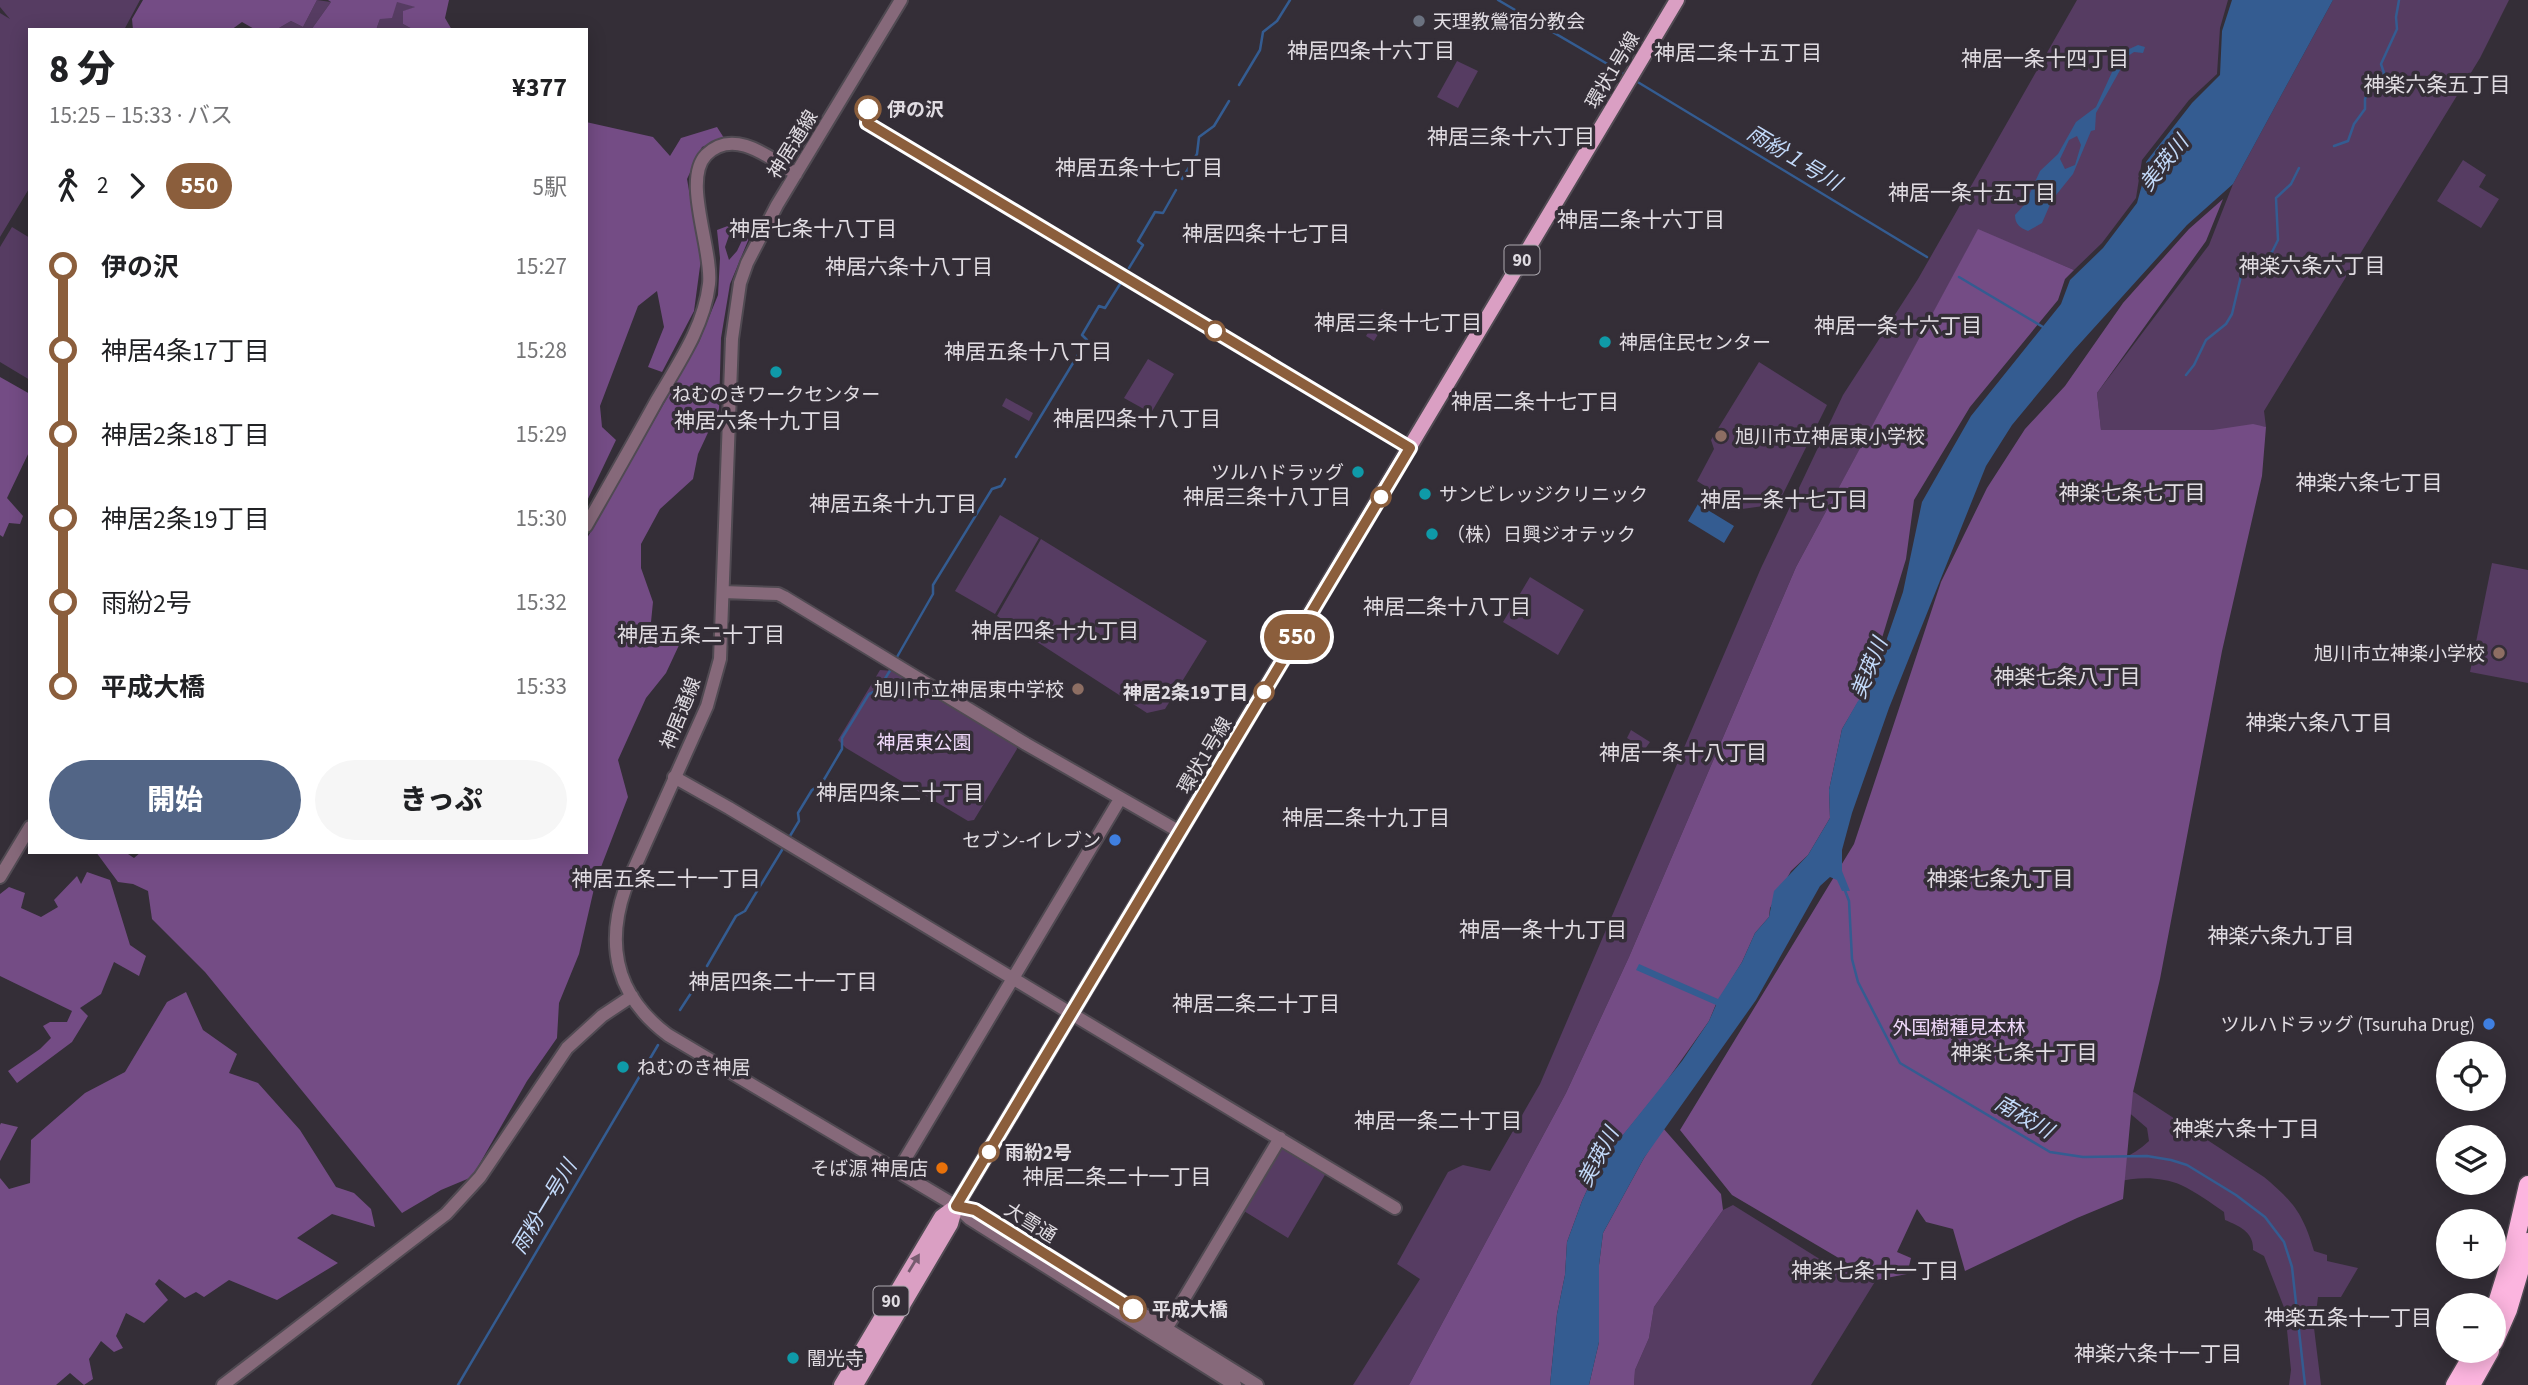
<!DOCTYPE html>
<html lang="ja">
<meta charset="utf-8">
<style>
:root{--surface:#fff;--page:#f6f6f6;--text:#202124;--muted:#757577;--accent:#526586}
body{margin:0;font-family:"Source Sans 3","Noto Sans JP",sans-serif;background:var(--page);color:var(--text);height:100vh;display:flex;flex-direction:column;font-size:26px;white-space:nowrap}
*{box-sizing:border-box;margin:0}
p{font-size:23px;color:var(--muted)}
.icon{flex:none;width:38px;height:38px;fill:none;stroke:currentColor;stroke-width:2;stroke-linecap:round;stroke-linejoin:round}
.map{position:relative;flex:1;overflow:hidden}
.drawer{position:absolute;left:28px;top:28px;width:560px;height:826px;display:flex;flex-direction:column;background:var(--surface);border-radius:0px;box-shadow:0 4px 18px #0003}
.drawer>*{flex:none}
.badge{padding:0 14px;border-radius:23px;font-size:24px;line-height:46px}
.fabs{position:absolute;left:2436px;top:1041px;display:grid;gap:14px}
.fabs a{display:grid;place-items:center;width:70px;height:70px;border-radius:50%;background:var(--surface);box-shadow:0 4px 18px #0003;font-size:35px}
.map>.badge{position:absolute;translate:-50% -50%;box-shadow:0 0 0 4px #fff}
.legs{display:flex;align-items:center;gap:10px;height:77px;padding:0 21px;font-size:23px}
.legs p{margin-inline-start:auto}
.overview{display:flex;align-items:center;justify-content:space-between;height:119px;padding:0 21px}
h1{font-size:38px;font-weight:800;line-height:52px}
.cta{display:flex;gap:14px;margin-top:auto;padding:14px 21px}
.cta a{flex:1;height:80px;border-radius:42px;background:var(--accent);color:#fff;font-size:28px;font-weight:800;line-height:80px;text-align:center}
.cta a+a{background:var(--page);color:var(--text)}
ul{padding:0 21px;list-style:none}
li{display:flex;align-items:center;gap:24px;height:84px;font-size:26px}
li i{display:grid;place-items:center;width:10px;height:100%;margin:0 9px;background:currentColor}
li i::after{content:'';width:18px;height:18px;margin:-9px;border:5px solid;border-radius:50%;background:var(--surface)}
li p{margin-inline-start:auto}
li:first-child i{background:linear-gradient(#0000 50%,currentColor 0)}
li:last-child i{background:linear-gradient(currentColor 50%,#0000 0)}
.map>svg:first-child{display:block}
</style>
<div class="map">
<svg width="2528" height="1385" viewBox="0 0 2528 1385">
<rect width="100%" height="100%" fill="#342e37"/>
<path fill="#563c62" d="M 0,0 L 140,0 L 124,30 L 30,30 L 30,187 L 0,237 L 0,13 L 10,19 L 0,7 Z
M 317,0 L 331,2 L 311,30 L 279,28 L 291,21 L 303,27 Z
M 2077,0 L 2228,0 L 2220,28 L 2217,74 L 2189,100 L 2142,160 L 2136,198 L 2102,243 L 2074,270 L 1978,230 L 1796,567 L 1629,957 L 1566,1093 L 1409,1385 L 1353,1385 L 1420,1279 L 1397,1264 L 1448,1172 L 1463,1165 L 1490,1171 L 1540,1084 L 1761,568 L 1843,395 L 1918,279 Z
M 2333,0 L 2509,0 L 2480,58 L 2264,411 L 2266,427 L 2247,425 L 2225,481 L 2075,751 L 2063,784 L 2052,791 L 2039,817 L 2023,833 L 2020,848 L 2006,872 L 2000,888 L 1990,895 L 1987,902 L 1989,970 L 2013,1013 L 2264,1177 C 2294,1202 2303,1214 2314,1251 L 2327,1255 L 2327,1261 L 2358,1268 L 2341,1297 L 2318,1297 L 2314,1328 L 2321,1385 L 2289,1385 L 2291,1370 L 2285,1310 L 2264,1256 L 2253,1250 C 2254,1232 2239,1226 2225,1220 L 2224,1212 C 2211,1203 2196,1192 2181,1185 C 2153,1173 2115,1178 2089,1193 L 2070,1187 L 2006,1159 L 1993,1147 L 1977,1142 L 1972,1133 L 1960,1134 L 1946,1130 L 1926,1142 L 1927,1164 L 1893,1232 L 1876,1280 L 1811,1385 L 1634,1385 L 1635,1370 L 1649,1338 L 1654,1307 L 1723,1210 L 1733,1205 L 1834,1268 L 1845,1268 L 1866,1220 L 1876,1114 L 1898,1091 L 1909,1085 L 1919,1084 L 1936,1090 C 1957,1103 1979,1116 2001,1129 C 2016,1138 2031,1151 2048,1157 C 2082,1172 2122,1167 2149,1141 L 2147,1128 L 2126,1110 L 2049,1061 L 1996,1031 L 1980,1006 L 1969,979 L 1962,941 L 1964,900 L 1971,876 L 1997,835 L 1996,828 C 1978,822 1963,823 1950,806 L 1951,787 L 1959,756 L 1958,745 L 1965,728 L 1986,702 C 1996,702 2006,697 2014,697 C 2032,698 2048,712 2061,721 L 2212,445 L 2213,430 L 2101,430 L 2097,393 L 2209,245 L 2233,184 Z
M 397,1 L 416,7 L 404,11 L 403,24 L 414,30 L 376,30 L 380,19 Z
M 1457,61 L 1478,71 L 1458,108 L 1437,97 Z
M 2463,160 L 2486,175 L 2479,187 L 2499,199 L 2481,228 L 2437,201 Z
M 12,227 L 30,238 L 30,380 L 0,362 L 0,247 Z
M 1382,309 L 1390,314 L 1374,341 L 1366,336 Z
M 1148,359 L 1174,374 L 1151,413 L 1124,398 Z
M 1759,362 L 1827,405 L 1778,504 L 1742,509 L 1697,481 L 1714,449 L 1711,440 Z
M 1006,398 L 1033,413 L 1029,421 L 1002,406 Z
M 1000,515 L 1039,538 L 995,614 L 955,591 Z
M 1041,539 L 1207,641 L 1165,709 L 1147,713 L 997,616 Z
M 2492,563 L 2528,570 L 2528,683 L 2470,672 Z
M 1530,577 L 1584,610 L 1558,655 L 1503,622 Z
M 880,670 L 893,671 L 1016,743 L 1017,749 L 974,820 L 968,821 L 846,748 L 838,740 Z
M 1631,730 L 1650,742 L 1645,749 L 1627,738 Z
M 1280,1138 L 1329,1168 L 1288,1238 L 1239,1208 Z"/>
<path fill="#744c85" d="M 143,0 L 317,0 L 303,27 L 291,21 L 279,28 L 281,30 L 256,30 L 242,22 L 231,30 L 133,30 L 132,19 Z
M 328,0 L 449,0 L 445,18 L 452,30 L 433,30 L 430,28 L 428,30 L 414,30 L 403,24 L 403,11 L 415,7 L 397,2 L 392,18 L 380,19 L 376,30 L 311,30 L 331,2 Z
M 586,122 L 653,137 L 670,156 L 681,138 L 717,127 L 724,138 L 702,147 L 687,179 L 701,259 L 694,311 L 662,372 L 648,367 L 664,327 L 657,291 L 638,306 L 600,406 L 602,427 L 616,440 L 586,503 Z
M 2223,199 L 2206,241 L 2097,393 L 2101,430 L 2213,430 L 2253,424 L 2266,427 L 2262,476 L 2222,651 L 2160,979 L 2133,1092 L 2123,1199 L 2077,1218 L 1965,1271 L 1953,1229 L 1926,1222 L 1917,1209 L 1897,1252 L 1911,1258 L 1907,1274 L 1876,1280 L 1732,1195 L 1680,1130 L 1854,844 L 1941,582 L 1987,488 L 2025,429 L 2065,386 L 2123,303 L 2189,229 Z
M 733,224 L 725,247 L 729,260 L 737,251 L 747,230 L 752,231 L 730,284 L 721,338 L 719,409 L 698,454 L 693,479 L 660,509 L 641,544 L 641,568 L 653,602 L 651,622 L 662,625 L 680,643 L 666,673 L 646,698 L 618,760 L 628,797 L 596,880 L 579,954 L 559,1003 L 557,1038 L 527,1081 L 472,1177 L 441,1190 L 402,1213 L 205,972 L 152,919 L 148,891 L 133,884 L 118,882 L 96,852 L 125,852 L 134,858 L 141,852 L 586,852 L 586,540 L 699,342 L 718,295 L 720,258 L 717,230 Z
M 1978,229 L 2074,270 L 2065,279 L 2058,300 L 1970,407 L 1914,500 L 1906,559 L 1865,694 L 1858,702 L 1842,729 L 1829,790 L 1830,818 L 1808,855 L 1791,871 L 1770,908 L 1769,917 L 1755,933 L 1742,962 L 1716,1004 L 1709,1021 L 1663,1086 L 1598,1166 L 1582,1201 L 1567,1242 L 1565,1275 L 1557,1314 L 1550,1385 L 1409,1385 L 1566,1093 L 1629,957 L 1796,567 Z
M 0,377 L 30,394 L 30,450 L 7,498 L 23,516 L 20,524 L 9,523 L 3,537 L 0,535 Z
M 87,872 L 110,880 L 130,945 L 146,956 L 139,976 L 114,962 L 101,994 L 80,1008 L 88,1016 L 72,1042 L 17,1083 L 8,1071 L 40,1049 L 51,1038 L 43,1026 L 50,1022 L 67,1022 L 72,1011 L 0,976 L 0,894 L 9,887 L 25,893 L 21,908 L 41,917 L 58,907 L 54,900 L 77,876 L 81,884 Z
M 186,992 L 203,1030 L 237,1054 L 229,1073 L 258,1083 L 300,1130 L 336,1187 L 354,1193 L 371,1209 L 375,1227 L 332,1214 L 297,1238 L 338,1263 L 277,1300 L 229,1280 L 204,1297 L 196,1292 L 185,1298 L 159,1279 L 155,1284 L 168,1300 L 144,1323 L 126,1313 L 116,1336 L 123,1348 L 114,1352 L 101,1341 L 89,1359 L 93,1379 L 84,1385 L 70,1373 L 56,1385 L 0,1385 L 0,1178 L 9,1189 L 30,1183 L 31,1140 L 85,1093 L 125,1072 L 167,1002 Z
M 1,1123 L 18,1127 L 0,1161 L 0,1125 Z
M 1663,1128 L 1721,1194 L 1723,1210 L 1654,1307 L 1649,1338 L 1635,1370 L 1634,1385 L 1589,1385 L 1599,1342 L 1599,1265 L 1603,1233 L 1644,1158 Z"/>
<path fill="#345c91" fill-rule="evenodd" d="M 2232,0 L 2333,0 L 2233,184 L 2187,225 L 2074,350 L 2012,425 L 1986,466 L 1889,708 L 1852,813 L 1842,850 L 1842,871 L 1850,891 L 1842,891 L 1837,880 L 1830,877 L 1820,886 L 1756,1000 L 1644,1158 L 1603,1233 L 1599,1265 L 1599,1342 L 1589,1385 L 1550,1385 L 1557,1314 L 1565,1275 L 1567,1242 L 1582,1201 L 1598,1166 L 1682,1061 L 1709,1021 L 1716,1005 L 1636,970 L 1639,964 L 1718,999 L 1742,962 L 1755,933 L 1769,917 L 1774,891 L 1808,855 L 1830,818 L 1829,790 L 1842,729 L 1858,701 L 1865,694 L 1874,676 L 1903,592 L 1922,502 L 1971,416 L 2061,304 L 2070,280 L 2103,248 L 2137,203 L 2145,174 L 2146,162 L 2192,103 L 2220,75 L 2222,31 Z
M 2138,45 L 2145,47 L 2143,53 L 2134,52 L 2128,56 L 2096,113 L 2095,130 L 2091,131 L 2073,174 L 2052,200 L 2042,223 L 2028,231 C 2020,228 2015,224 2015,215 L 2025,204 L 2040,171 L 2058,154 L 2076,122 L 2096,107 L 2113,70 L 2127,50 ZM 2077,136 L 2081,145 L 2075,165 L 2065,169 L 2060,159 L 2069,140 Z
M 1698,504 L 1734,526 L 1724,543 L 1688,521 Z"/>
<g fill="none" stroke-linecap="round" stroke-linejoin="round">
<path stroke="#345c91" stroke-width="2.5" d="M 1498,0 L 1628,76
M 1636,81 L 1927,257
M 1239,85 L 1260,50 L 1263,32 L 1277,21 L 1290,0
M 2334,146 L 2348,141 L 2354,124 L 2365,109 L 2365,99 L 2368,92 L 2382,80 L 2384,73 L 2381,64 L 2397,29 L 2396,17 L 2399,0
M 1182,179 L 1197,154 L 1199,137 L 1214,126 L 1229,101
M 1129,268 L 1143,245 L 1138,241 L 1155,212 L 1163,213 L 1176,190
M 1959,277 L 2043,327
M 2186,375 L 2194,365 L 2206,340 L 2226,324 L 2232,314 L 2241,276 L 2249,267 L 2272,252 L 2278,240 L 2276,198 L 2291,184 L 2299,168
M 1016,457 L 1087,340 L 1082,335 L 1099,306 L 1105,308 L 1120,284
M 897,657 L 933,594 L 933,585 L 992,489 L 1001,486 L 1005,479
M 790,836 L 799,821 L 798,813 L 812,790 L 822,783 L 842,749 L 842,738 L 869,694 L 878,690 L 891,669
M 1844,888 L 1849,901 L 1852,959 L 1858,982 L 1900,1063 L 2050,1152 L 2083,1157 L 2147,1156 L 2171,1160 L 2187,1165 L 2236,1195 L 2265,1217 L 2284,1242 L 2292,1267 L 2305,1385
M 707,966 L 736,916 L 745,911 L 782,850
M 680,1010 L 695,987
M 458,1385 L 658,1045"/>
<g stroke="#504a52" stroke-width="16">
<path id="minor" d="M 901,0 L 777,205 L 747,263 L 740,283 L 732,339 L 720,659 L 707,706 L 625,889 C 605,947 617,997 668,1035 L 956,1206 L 970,1219 L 1235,1385
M 586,526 C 610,484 634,442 657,400 C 678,364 704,327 709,284 C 713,250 682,180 706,155 C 734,127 770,158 796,174
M 723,592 L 778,594 L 784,597 L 1026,744 L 1180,832
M 674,777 L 729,808 L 1395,1208
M 0,877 L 30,827
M 898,1171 L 1120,799
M 957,1206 L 975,1210 L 1257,1385
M 1163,1334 L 1280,1138
M 223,1385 L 446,1214 L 480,1177 L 567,1048 L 602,1016 L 632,996"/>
</g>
<g stroke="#504a52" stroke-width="18">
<path id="major" d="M 841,1385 L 941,1217 L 956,1206
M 856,1385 L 951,1224 L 956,1206 L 1677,0"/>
</g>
<g stroke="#504a52" stroke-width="21">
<path id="highway" d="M 2494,1313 L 2512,1255 L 2528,1185
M 2494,1342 L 2508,1310 L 2528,1242
M 2455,1385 L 2475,1351
M 2471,1385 L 2490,1351"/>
</g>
<use href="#minor" stroke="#86697a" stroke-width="12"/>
<use href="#major" stroke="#da9fc3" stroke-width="14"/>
<use href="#highway" stroke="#fcb5df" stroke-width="18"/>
</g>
<defs><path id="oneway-solid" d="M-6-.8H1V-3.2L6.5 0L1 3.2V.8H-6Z" transform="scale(1.75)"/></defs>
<use fill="#765b6f" href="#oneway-solid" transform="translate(914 1263) rotate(-59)"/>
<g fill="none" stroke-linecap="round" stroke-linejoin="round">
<g stroke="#fff" stroke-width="16">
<path id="line-1" d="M 868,109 L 867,123 L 1410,448 L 956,1206 L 975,1210 L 1133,1309"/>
</g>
<use href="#line-1" stroke="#8b5e3c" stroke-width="10"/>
</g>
<circle fill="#6b7280" stroke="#342e37" stroke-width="2.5" cx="1419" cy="21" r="7"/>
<g fill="#fff" stroke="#8b5e3c" stroke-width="3.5">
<circle cx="868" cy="109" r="12"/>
<circle cx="1215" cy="331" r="9"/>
<circle cx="1381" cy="497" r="9"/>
<circle cx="1264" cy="692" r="9"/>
<circle cx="989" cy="1152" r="9"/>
<circle cx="1133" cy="1309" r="12"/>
</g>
<g fill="#0f9aa8" stroke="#342e37" stroke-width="2.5">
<circle cx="1605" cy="342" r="7"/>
<circle cx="776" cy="372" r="7"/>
<circle cx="1358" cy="472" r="7"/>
<circle cx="1425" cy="494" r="7"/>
<circle cx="1432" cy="534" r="7"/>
<circle cx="623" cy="1067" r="7"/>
<circle cx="793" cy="1358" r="7"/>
</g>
<g fill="#8d6e63" stroke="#342e37" stroke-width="2.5">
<circle cx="1721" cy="436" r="7"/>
<circle cx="2499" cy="653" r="7"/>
<circle cx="1078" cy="689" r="7"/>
</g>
<g fill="#3f7fe0" stroke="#342e37" stroke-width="2.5">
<circle cx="1115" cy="840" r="7"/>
<circle cx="2489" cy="1024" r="7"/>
</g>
<circle fill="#e8710a" stroke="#342e37" stroke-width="2.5" cx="942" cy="1168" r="7"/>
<g text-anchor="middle" stroke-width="7" stroke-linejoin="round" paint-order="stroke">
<g fill="#342e37" stroke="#aca8af" stroke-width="2">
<rect x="1504.5" y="245.5" width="35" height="29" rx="5"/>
<rect x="873.5" y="1286.5" width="35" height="29" rx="5"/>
</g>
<g font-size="18" font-weight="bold" fill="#e0dce2">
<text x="1522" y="266">90</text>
<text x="891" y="1307">90</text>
</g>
<g font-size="19" fill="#e0dce2" stroke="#342e37" text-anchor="start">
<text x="1433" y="28">天理教鶯宿分教会</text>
<text x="1619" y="349">神居住民センター</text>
<text x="776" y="401" text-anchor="middle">ねむのきワークセンター</text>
<text x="1735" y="443">旭川市立神居東小学校</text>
<text x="1344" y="479" text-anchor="end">ツルハドラッグ</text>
<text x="1439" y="501">サンビレッジクリニック</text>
<text x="1446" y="541">（株）日興ジオテック</text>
<text x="2485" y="660" text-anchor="end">旭川市立神楽小学校</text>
<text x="1064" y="696" text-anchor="end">旭川市立神居東中学校</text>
<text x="1101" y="847" text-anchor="end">セブン-イレブン</text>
<text x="2475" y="1031" text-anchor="end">ツルハドラッグ (Tsuruha Drug)</text>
<text x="637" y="1074">ねむのき神居</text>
<text x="928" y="1175" text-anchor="end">そば源 神居店</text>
<text x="807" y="1365">闇光寺</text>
</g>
<g font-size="19" fill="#e0dce2" stroke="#342e37">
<text transform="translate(1612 70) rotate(-59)" y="7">環状1号線</text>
<text transform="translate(792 144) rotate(-58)" y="7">神居通線</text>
<text transform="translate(680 713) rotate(-68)" y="7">神居通線</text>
<text transform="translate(1204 755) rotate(-59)" y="7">環状1号線</text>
<text transform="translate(1031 1222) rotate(32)" y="7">大雪通</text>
</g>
<g font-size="19" font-weight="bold" fill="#e0dce2" stroke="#342e37" text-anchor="start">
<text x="887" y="116">伊の沢</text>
<text x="1248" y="699" text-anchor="end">神居2条19丁目</text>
<text x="1005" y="1159">雨紛2号</text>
<text x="1152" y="1316">平成大橋</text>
</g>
<g font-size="19" fill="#f1dafc" stroke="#342e37">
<text x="924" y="749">神居東公園</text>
<text x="1959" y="1034">外国樹種見本林</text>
</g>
<g font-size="21" fill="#e0dce2" stroke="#342e37">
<text x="1371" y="58">神居四条十六丁目</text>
<text x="1738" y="60">神居二条十五丁目</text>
<text x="2045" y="66">神居一条十四丁目</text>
<text x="2437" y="92">神楽六条五丁目</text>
<text x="1511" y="144">神居三条十六丁目</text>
<text x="1139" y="175">神居五条十七丁目</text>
<text x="1972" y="200">神居一条十五丁目</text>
<text x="1641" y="227">神居二条十六丁目</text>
<text x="813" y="236">神居七条十八丁目</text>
<text x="1266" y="241">神居四条十七丁目</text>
<text x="2312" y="273">神楽六条六丁目</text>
<text x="909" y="274">神居六条十八丁目</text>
<text x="1398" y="330">神居三条十七丁目</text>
<text x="1898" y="333">神居一条十六丁目</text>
<text x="1028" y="359">神居五条十八丁目</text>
<text x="1535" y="409">神居二条十七丁目</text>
<text x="1137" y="426">神居四条十八丁目</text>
<text x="758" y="428">神居六条十九丁目</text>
<text x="2369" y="490">神楽六条七丁目</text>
<text x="2132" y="500">神楽七条七丁目</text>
<text x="1267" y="504">神居三条十八丁目</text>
<text x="1784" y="507">神居一条十七丁目</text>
<text x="893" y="511">神居五条十九丁目</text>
<text x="1447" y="614">神居二条十八丁目</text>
<text x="1055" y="638">神居四条十九丁目</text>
<text x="701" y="642">神居五条二十丁目</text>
<text x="2067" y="684">神楽七条八丁目</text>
<text x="2319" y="730">神楽六条八丁目</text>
<text x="1683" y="760">神居一条十八丁目</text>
<text x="900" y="800">神居四条二十丁目</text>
<text x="1366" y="825">神居二条十九丁目</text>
<text x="666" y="886">神居五条二十一丁目</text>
<text x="2000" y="886">神楽七条九丁目</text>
<text x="1543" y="937">神居一条十九丁目</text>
<text x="2281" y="943">神楽六条九丁目</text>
<text x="783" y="989">神居四条二十一丁目</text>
<text x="1256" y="1011">神居二条二十丁目</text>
<text x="2024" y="1060">神楽七条十丁目</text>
<text x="1438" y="1128">神居一条二十丁目</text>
<text x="2246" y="1136">神楽六条十丁目</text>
<text x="1117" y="1184">神居二条二十一丁目</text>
<text x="1875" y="1278">神楽七条十一丁目</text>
<text x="2348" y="1325">神楽五条十一丁目</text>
<text x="2158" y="1361">神楽六条十一丁目</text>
</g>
<g font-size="21" font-style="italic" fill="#c2d9f9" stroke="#342e37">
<text transform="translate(1794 158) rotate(31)" y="7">雨紛１号川</text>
<text transform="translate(2164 163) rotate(-51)" y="7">美瑛川</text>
<text transform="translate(1869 668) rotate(-68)" y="7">美瑛川</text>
<text transform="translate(2024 1117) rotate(30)" y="7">南校川</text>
<text transform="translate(1598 1157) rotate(-62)" y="7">美瑛川</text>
<text transform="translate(544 1207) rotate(-59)" y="7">雨粉一号川</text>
</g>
</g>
</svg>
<div class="fabs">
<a><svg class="icon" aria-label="locate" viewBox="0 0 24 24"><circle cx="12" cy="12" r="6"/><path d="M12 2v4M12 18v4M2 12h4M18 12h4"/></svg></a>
<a><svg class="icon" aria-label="layers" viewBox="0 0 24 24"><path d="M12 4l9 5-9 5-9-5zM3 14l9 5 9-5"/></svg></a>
<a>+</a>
<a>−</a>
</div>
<b class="badge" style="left:1297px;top:637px;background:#8b5e3c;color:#fff">550</b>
<section class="drawer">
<div class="overview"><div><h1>8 分</h1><p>15:25 – 15:33 · バス</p></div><b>¥377</b></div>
<div class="legs"><svg class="icon" aria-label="walk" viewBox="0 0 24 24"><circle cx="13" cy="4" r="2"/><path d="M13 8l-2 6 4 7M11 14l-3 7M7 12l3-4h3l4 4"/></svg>2<svg class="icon" aria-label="forward" viewBox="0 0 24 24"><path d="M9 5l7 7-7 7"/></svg><b class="badge" style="background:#8b5e3c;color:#fff">550</b><p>5駅</p></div>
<ul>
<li><i style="color:#8b5e3c"></i><b>伊の沢</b><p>15:27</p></li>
<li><i style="color:#8b5e3c"></i><span>神居4条17丁目</span><p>15:28</p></li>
<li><i style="color:#8b5e3c"></i><span>神居2条18丁目</span><p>15:29</p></li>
<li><i style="color:#8b5e3c"></i><span>神居2条19丁目</span><p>15:30</p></li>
<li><i style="color:#8b5e3c"></i><span>雨紛2号</span><p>15:32</p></li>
<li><i style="color:#8b5e3c"></i><b>平成大橋</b><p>15:33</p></li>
</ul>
<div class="cta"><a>開始</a><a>きっぷ</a></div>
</section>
</div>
